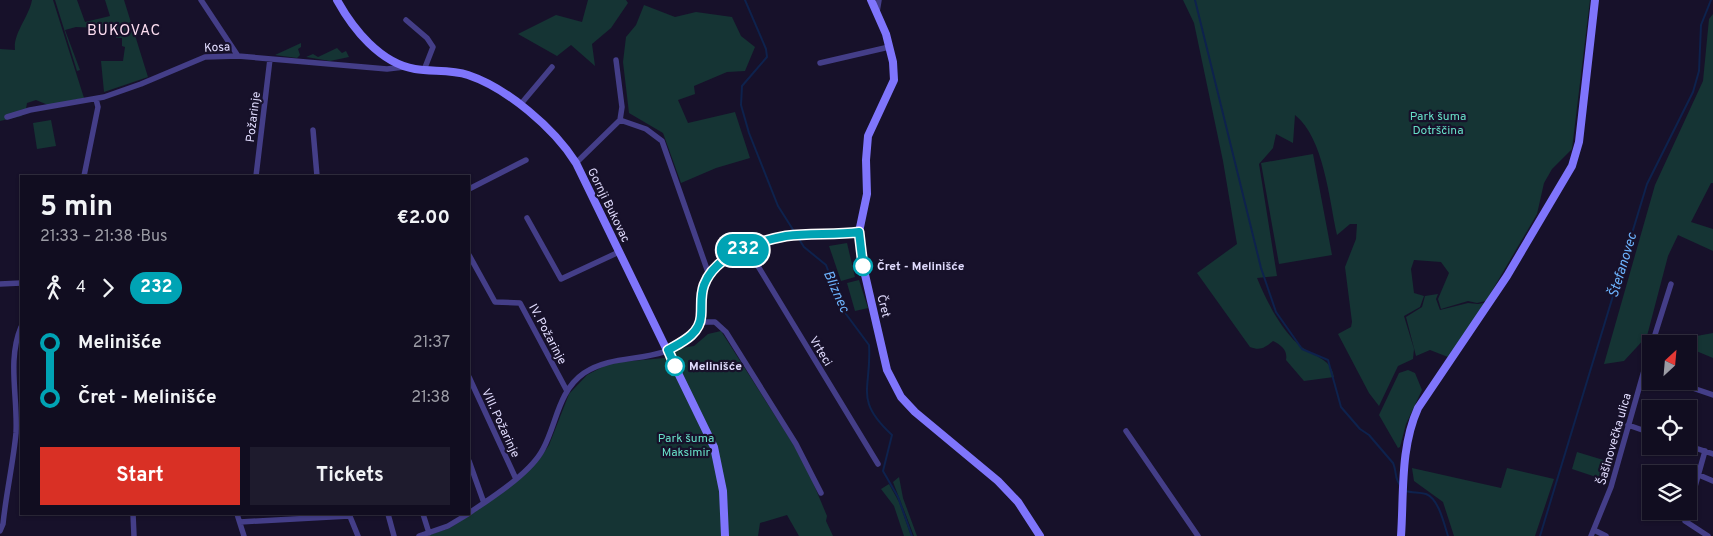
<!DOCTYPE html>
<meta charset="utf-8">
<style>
:root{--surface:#110d20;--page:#1e1b2d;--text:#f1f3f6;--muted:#9c9ca5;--line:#302d3e;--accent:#d93025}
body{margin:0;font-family:Overpass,sans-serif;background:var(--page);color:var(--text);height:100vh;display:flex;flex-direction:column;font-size:19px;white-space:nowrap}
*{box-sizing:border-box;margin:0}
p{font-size:16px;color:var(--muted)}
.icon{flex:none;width:28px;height:28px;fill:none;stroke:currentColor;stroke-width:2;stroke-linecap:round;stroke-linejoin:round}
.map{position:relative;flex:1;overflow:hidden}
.drawer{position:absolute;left:20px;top:175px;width:450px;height:340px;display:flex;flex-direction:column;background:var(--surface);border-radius:0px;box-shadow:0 1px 4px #0004,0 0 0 1px var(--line)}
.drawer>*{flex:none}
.badge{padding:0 10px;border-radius:16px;font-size:18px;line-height:32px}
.needle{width:32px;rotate:26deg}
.tools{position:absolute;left:1642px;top:335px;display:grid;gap:10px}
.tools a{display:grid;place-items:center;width:55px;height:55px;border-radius:0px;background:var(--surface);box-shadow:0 1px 4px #0004,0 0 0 1px var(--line);font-size:25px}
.map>.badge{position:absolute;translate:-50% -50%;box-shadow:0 0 0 2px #fff}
.legs{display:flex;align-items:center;gap:8px;height:55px;padding:0 20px;font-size:16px}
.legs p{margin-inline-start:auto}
.overview{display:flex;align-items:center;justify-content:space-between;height:85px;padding:0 20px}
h1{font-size:28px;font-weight:700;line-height:38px}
.button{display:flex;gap:10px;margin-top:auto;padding:10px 20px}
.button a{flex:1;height:58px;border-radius:0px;background:var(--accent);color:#fff;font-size:20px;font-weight:700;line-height:58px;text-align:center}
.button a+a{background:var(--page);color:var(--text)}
ul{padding:0 20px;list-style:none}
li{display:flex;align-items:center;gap:18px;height:55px;font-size:19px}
li i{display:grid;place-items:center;width:8px;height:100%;margin:0 6px;background:currentColor}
li i::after{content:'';width:12px;height:12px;margin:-6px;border:4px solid;border-radius:50%;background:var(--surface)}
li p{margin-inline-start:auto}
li:first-child i{background:linear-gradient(#0000 50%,currentColor 0)}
li:last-child i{background:linear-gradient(currentColor 50%,#0000 0)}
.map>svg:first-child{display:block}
</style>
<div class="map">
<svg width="1713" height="536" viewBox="0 0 1713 536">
<rect width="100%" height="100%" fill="#17112a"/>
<path fill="#153434" d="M 32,0 L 53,0 L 84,98 L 48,105 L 36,100 L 27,103 L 26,109 L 21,110 L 22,116 L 0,121 L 0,49 L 15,50 C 13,33 29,17 32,0 Z
M 55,0 L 77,0 L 85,22 L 110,16 L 105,0 L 124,0 L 148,77 L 104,92 L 101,61 L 123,61 L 125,47 L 122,46 L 122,38 L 116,38 L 116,31 L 102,31 L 101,28 L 76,27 L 65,30 L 80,70 L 77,71 Z
M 588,0 L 626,0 L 628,3 L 611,28 L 592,44 L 595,66 L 571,45 L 557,56 L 518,34 L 556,15 L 582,22 Z
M 1183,0 L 1590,0 L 1572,149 L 1552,169 L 1544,183 L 1537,214 L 1486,301 L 1477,303 L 1468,301 L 1441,309 L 1438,299 L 1449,273 L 1441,262 L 1414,260 L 1411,269 L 1414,293 L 1424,296 L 1420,307 L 1404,316 L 1414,349 L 1413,359 L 1398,366 L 1379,406 L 1369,393 L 1338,334 L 1351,327 L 1352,322 L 1345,267 L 1356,239 L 1357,224 L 1350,224 L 1337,235 C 1329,199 1324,138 1295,115 L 1293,143 L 1276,134 L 1273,148 L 1259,164 L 1277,276 L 1257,278 C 1267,302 1279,326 1298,344 C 1312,357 1331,357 1334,377 L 1304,381 L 1286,360 C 1288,350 1281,345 1273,341 C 1265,348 1260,351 1250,347 L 1197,273 L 1237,244 L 1223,161 L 1194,23 Z
M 644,5 L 675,17 L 696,12 L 732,17 L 741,36 L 755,47 L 745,71 L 727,72 L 694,86 L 695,94 L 678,100 L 688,123 L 735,112 L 750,158 L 716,168 L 681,183 L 663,133 L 629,113 L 623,62 L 626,37 L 636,25 Z
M 1713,14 L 1713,183 L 1711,183 L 1691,222 L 1713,229 L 1713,251 L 1678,235 L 1668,256 L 1647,336 L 1624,361 L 1604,364 L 1655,185 L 1703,81 L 1709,19 Z
M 301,43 L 301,47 L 298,49 L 300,55 L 297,58 L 275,55 Z
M 337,48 L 342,53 L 346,51 L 349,57 L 330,61 L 306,57 L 313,54 L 318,57 Z
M 51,120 L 56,146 L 37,149 L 33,123 Z
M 1313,154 L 1332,255 L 1279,264 L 1261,163 Z
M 847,243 L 855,277 L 841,281 L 829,246 Z
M 859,280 L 868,308 L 855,311 L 847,283 Z
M 1438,294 L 1436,299 L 1440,310 L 1468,303 L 1478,304 L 1489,302 L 1448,357 L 1430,350 L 1416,356 L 1406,317 L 1422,307 L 1425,296 Z
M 721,331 L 804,461 L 827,516 L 826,521 L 833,536 L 799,536 L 787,515 L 760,523 L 758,536 L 426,536 L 450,528 L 501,494 L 541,457 L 549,445 L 569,394 L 587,375 L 606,365 L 621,362 L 664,358 L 681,348 L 694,346 L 708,334 Z
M 1713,333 L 1713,358 L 1689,348 L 1689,344 L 1676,344 L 1669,341 Z
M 1408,370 L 1415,373 L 1422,390 L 1406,424 L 1400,447 L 1398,448 L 1379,415 L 1399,373 Z
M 1577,452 L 1610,462 L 1605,480 L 1572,469 Z
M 1412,468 L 1501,488 L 1507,468 L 1554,479 L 1535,536 L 1454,536 L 1443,502 L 1414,481 Z
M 899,477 L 903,498 L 917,536 L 914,536 L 893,482 Z
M 889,484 L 899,502 L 911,536 L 904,536 L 894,506 L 881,489 Z"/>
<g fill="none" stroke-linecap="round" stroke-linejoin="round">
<path stroke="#0e224d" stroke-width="2" d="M 745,0 L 766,49 L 767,57 L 742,86 L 741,105 L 749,133 L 778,206 L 804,247 L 826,265 L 843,310 L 869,345 C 872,389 853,399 892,435 L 883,471 L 898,497 L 912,536
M 1195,0 L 1261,268 L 1276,312 L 1302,349 L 1328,360 L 1341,407 L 1360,429 L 1369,435 L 1393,463 C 1397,471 1394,480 1401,486
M 1406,491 C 1412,493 1419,492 1426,494 C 1439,499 1444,524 1448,536
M 1540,536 L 1647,184 L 1693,92 L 1699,71 L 1701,25 L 1711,0"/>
<path stroke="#443e88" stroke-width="5.5" d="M 201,0 L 238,56
M 877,12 L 879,0
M 406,20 L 427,38 L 433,47 L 424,70
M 820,63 L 889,47
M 520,105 L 552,67
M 7,117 L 30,110 L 104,97 L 141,84 L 205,57 L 238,56 L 387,69 L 404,67
M 620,120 L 646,129 L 662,141 L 709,275
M 313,130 L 317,176
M 576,163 L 620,120 L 622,107 L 616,60
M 84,176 L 98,107 L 96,99
M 256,176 L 270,59
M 469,189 L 526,160
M 527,218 L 561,279 L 619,252
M 747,248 L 878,464
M 469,255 L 495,302 L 520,303 L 567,391
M 0,284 L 21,283
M 700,322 L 715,322 L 726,332 L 796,444 L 821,493
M 1652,344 L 1671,284
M 469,377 L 516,479
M 1672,381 L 1713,395
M 1628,425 L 1651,433
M 1126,431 L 1198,536
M 1689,446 L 1713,454
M 469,461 L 484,503
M 1699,475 L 1713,481
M 1689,508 L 1705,451
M 1688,511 L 1685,521 L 1708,536
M 469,513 C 491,498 531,473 543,449 C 557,423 558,391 584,373 C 619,350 660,367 693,334 C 707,320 697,298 706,280 C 731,232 814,237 859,232
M 133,514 L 134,536
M 237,514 L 244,536
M 349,514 L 358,536
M 388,514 L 394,536
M 423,514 L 429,533
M 240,522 L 349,516
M 1594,530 L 1606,536
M 0,531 L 3,524 C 6,494 13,464 16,433 C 18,398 7,360 21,327
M 419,536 L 448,526 L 468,514
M 1591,536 L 1611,487 L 1651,346"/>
<path stroke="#7f75fc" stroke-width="8" d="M 337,0 C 353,29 380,63 415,69 C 432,72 451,69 468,75 C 507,88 554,128 576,163 L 714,447 L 723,491 L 725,536
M 871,0 L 886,34 L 893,62 L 894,80 L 868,136 L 866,160 L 867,194 L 859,232 L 863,266 L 887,370 L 901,397 L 915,412 L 998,481 L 1018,502 L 1040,536
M 1401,536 C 1404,493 1400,448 1418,408 L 1507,276 L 1572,166 L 1579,142 L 1595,0"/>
</g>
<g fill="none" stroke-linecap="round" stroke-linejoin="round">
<g stroke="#fff" stroke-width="11">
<path id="line-1" d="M 675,366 L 668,350 C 682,342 700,334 701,316 C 702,305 700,296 704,285 C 715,255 758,241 786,236 C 810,233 835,235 859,232 L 863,266"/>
</g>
<use href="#line-1" stroke="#00a3b4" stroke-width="8"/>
</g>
<g fill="#fff" stroke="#00a3b4" stroke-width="2.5">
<circle cx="863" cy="266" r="9"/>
<circle cx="675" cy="366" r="9"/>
</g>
<g text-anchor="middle" stroke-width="4.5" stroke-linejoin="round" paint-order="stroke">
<g font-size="12" fill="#e1dcfe" stroke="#17112a">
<text transform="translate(217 47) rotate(-3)" y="4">Kosa</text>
<text transform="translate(253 117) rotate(-83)" y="4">Požarinje</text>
<text transform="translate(609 205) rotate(64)" y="4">Gornji Bukovac</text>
<text transform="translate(884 306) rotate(76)" y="4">Čret</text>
<text transform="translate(548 334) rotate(62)" y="4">IV. Požarinje</text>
<text transform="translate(821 351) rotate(59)" y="4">Vrteci</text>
<text transform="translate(501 423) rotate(65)" y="4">VIII. Požarinje</text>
<text transform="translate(1614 439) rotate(-74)" y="4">Šašinovečka ulica</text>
</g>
<g font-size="12" fill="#67dfc7" stroke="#17112a">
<text x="1438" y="120">Park šuma<tspan x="1438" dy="14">Dotrščina</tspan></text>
<text x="686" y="442">Park šuma<tspan x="686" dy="14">Maksimir</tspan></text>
</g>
<g font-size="12" font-weight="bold" fill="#e1dcfe" stroke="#17112a" text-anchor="start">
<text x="877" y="270">Čret - Melinišće</text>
<text x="689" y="370">Melinišće</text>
</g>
<g font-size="14" font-style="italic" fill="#6cb2fc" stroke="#17112a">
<text transform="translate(1622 265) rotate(-73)" y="5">Štefanovec</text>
<text transform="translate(837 291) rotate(66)" y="5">Bliznec</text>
</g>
<g font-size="15" letter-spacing="1" fill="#fedef1" stroke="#17112a">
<text x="124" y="35">BUKOVAC</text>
</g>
</g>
</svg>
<div class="tools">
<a><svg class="needle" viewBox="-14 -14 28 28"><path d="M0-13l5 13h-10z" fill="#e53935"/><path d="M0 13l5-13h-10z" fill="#9c9ca5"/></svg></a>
<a><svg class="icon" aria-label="locate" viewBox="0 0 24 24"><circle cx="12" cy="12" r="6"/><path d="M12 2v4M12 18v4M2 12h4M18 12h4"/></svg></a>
<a><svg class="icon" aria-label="layers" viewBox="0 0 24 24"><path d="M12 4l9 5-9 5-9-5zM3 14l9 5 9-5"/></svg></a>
</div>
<b class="badge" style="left:743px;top:250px;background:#00a3b4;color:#fff">232</b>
<section class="drawer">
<div class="overview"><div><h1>5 min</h1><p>21:33 – 21:38 · Bus</p></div><b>€2.00</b></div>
<div class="legs"><svg class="icon" aria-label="walk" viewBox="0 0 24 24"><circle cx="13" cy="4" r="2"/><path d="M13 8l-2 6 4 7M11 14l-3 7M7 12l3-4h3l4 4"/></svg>4<svg class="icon" aria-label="forward" viewBox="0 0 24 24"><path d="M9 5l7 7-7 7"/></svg><b class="badge" style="background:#00a3b4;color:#fff">232</b></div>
<ul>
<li><i style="color:#00a3b4"></i><b>Melinišće</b><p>21:37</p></li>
<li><i style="color:#00a3b4"></i><b>Čret - Melinišće</b><p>21:38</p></li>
</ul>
<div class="button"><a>Start</a><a>Tickets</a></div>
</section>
</div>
